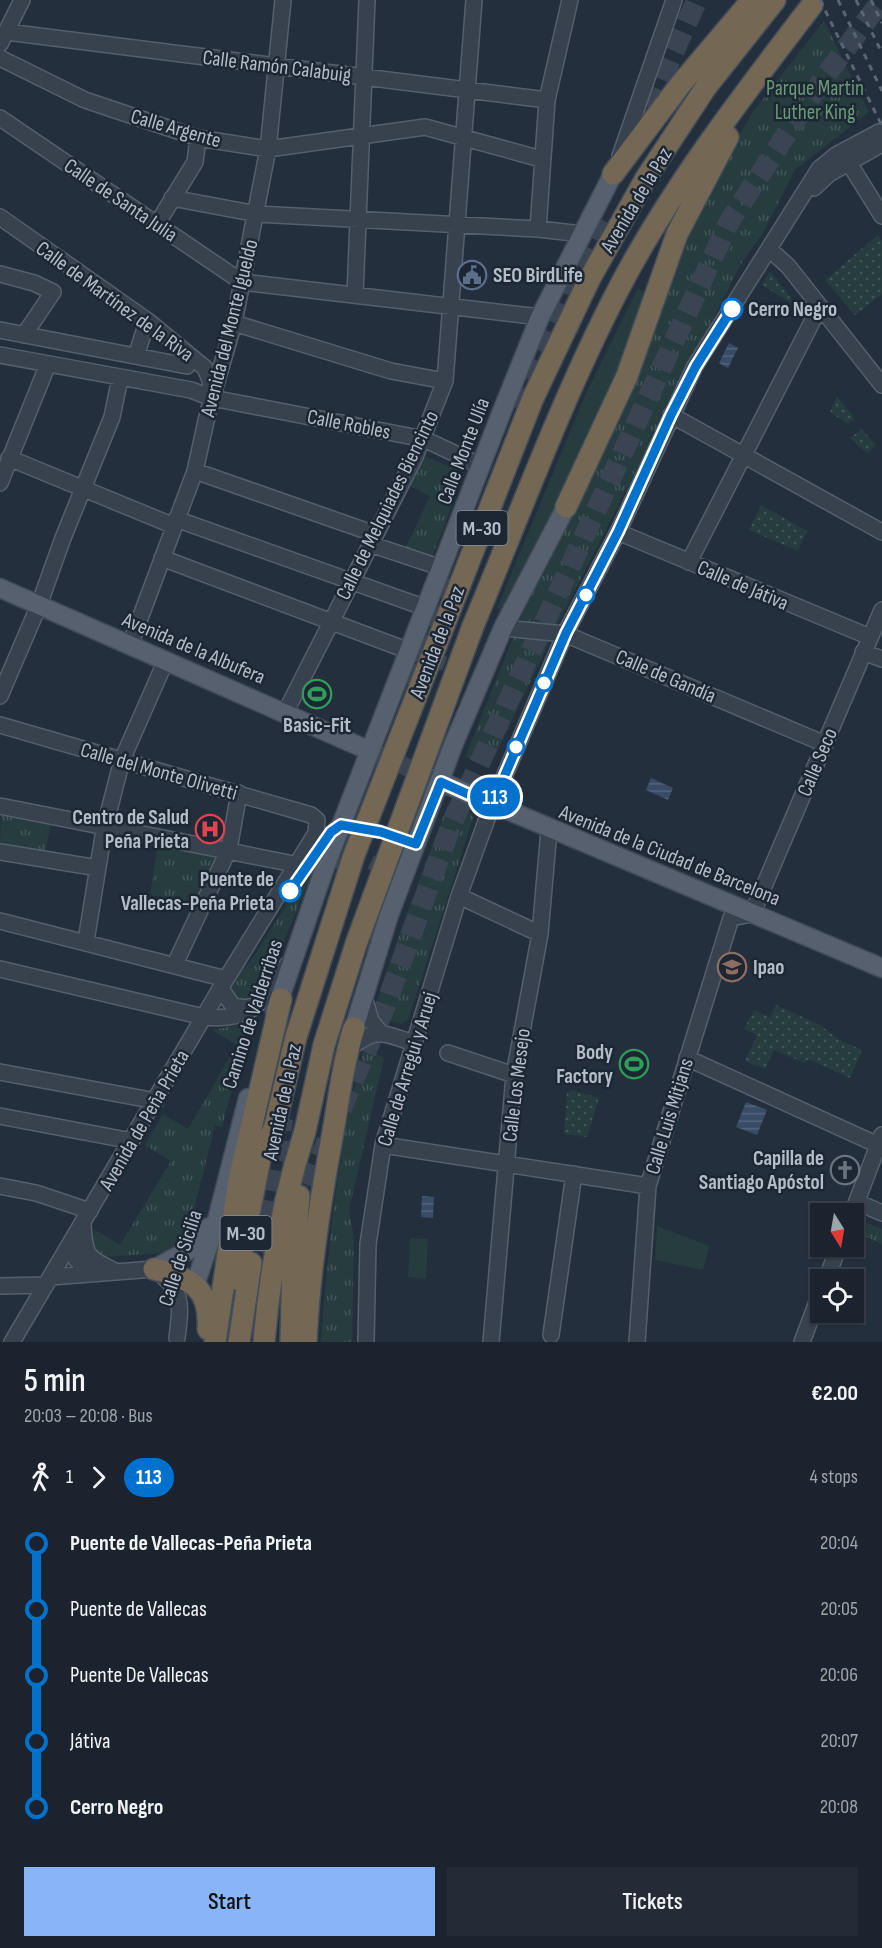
<!DOCTYPE html>
<meta charset="utf-8">
<style>
:root{--surface:#1b232e;--page:#242b36;--text:#f1f3f6;--muted:#a0a4aa;--line:#39404a;--accent:#8ab4f8}
body{margin:0;font-family:"Sofia Sans Condensed",sans-serif;background:var(--page);color:var(--text);height:100vh;display:flex;flex-direction:column;font-size:22px;white-space:nowrap}
*{box-sizing:border-box;margin:0}
p{font-size:20px;color:var(--muted)}
.icon{flex:none;width:33px;height:33px;fill:none;stroke:currentColor;stroke-width:2;stroke-linecap:round;stroke-linejoin:round}
.map{position:relative;height:1342px;overflow:hidden}
.details{display:flex;flex-direction:column;background:var(--surface);flex:1}
.details>*{flex:none}
.badge{padding:0 12px;border-radius:20px;font-size:21px;line-height:39px}
.needle{width:39px;rotate:169deg}
.tools{position:absolute;left:810px;top:1203px;display:grid;gap:12px}
.tools a{display:grid;place-items:center;width:54px;height:54px;border-radius:0px;background:var(--surface);box-shadow:0 2px 4px #0004,0 0 0 2px var(--line);font-size:30px}
.map>.badge{position:absolute;translate:-50% -50%;box-shadow:0 0 0 3px #fff}
.legs{display:flex;align-items:center;gap:9px;height:66px;padding:0 24px;font-size:20px}
.legs p{margin-inline-start:auto}
.summary{display:flex;align-items:center;justify-content:space-between;height:102px;padding:0 24px}
h1{font-size:33px;font-weight:600;line-height:45px}
.action{display:flex;gap:12px;margin-top:auto;padding:12px 24px}
.action a{flex:1;height:69px;border-radius:0px;background:var(--accent);color:#111;font-size:24px;font-weight:600;line-height:69px;text-align:center}
.action a+a{background:var(--page);color:var(--text)}
ul{padding:0 24px;list-style:none}
li{display:flex;align-items:center;gap:21px;height:66px;font-size:22px}
li i{display:grid;place-items:center;width:9px;height:100%;margin:0 8px;background:currentColor}
li i::after{content:'';width:15px;height:15px;margin:-8px;border:4px solid;border-radius:50%;background:var(--surface)}
li p{margin-inline-start:auto}
li:first-child i{background:linear-gradient(#0000 50%,currentColor 0)}
li:last-child i{background:linear-gradient(currentColor 50%,#0000 0)}
.map>svg:first-child{display:block}
</style>
<div class="map">
<svg width="882" height="1342" viewBox="0 0 882 1342">
<defs>
<pattern id="park-tufts" width="24" height="20" patternUnits="userSpaceOnUse" patternTransform="scale(1.5)"><rect width="24" height="20" fill="#263c3f"/><path d="M3 7l-1-3M5 7V3M7 7l1-3M15 17l-1-3M17 17v-4M19 17l1-3" fill="none" stroke="#435659"/></pattern>
<pattern id="garden-dots" width="8" height="8" patternUnits="userSpaceOnUse" patternTransform="scale(1.5)"><rect width="8" height="8" fill="#263c3f"/><path d="M2 2h.1M6 6h.1" fill="none" stroke="#435659" stroke-width="1.8" stroke-linecap="round"/></pattern>
<pattern id="water-rules" width="6" height="5" patternUnits="userSpaceOnUse" patternTransform="scale(1.5)"><rect width="6" height="5" fill="#394c67"/><path d="M0 2.5h6" fill="none" stroke="#53647b"/></pattern>
</defs>
<rect width="100%" height="100%" fill="#242f3e"/>
<path fill="#263c3f" d="M 638,288 L 643,292 L 644,301 L 607,403 L 506,611 L 497,608 L 586,393 Z
M 657,1226 L 709,1246 L 703,1270 L 655,1260 Z
M 410,1238 L 428,1239 L 426,1279 L 408,1277 Z"/>
<path fill="url(#park-tufts)" d="M 824,21 L 869,112 L 795,170 L 763,233 L 741,264 L 560,620 L 489,768 L 465,757 L 522,616 L 641,368 L 706,188 L 755,109 Z
M 426,457 L 454,468 L 462,480 L 428,567 L 404,551 L 430,496 L 408,485 L 421,458 Z
M 448,804 L 474,815 L 408,1020 L 401,1024 L 381,1018 L 375,1007 L 402,926 Z
M 1,813 L 51,824 L 45,852 L 0,845 Z
M 330,837 L 318,858 L 268,981 L 253,1000 L 243,1004 L 230,1000 C 228,983 231,971 248,965 Z
M 158,842 L 223,854 L 199,903 L 150,895 Z
M 249,1023 L 222,1127 L 215,1125 L 195,1205 L 194,1220 L 188,1233 L 176,1245 L 162,1253 L 105,1257 C 92,1252 91,1242 95,1230 L 120,1245 L 171,1161 L 145,1145 L 163,1114 L 188,1129 L 237,1045 L 212,1030 Z
M 364,1047 L 384,1058 L 349,1210 L 354,1238 L 352,1342 L 321,1342 C 328,1246 339,1140 364,1047 Z
M 867,1223 L 882,1229 L 882,1244 L 862,1235 Z"/>
<path fill="url(#garden-dots)" d="M 878,235 L 882,241 L 882,294 L 855,315 L 825,280 Z
M 770,271 L 796,305 L 796,306 L 762,285 Z
M 837,396 L 855,419 L 848,424 L 830,412 Z
M 862,429 L 876,446 L 867,453 L 850,438 Z
M 761,505 L 807,531 L 798,551 L 749,530 Z
M 776,1005 L 820,1025 L 838,1039 L 862,1050 L 850,1078 L 808,1059 L 805,1063 L 774,1050 L 765,1069 L 745,1061 L 757,1035 L 744,1029 L 754,1010 L 770,1017 Z
M 572,1090 L 599,1098 L 587,1137 L 564,1134 L 567,1092 Z"/>
<path fill="url(#water-rules)" d="M 729,343 L 738,348 L 728,368 L 719,363 Z
M 651,778 L 673,788 L 668,800 L 646,790 Z
M 746,1102 L 767,1110 L 757,1135 L 736,1127 Z
M 422,1196 L 434,1197 L 433,1218 L 421,1217 Z"/>
<g fill="none" stroke-linecap="round" stroke-linejoin="round">
<path stroke="#3a4453" stroke-width="15" stroke-dasharray="15 8" stroke-linecap="butt" d="M 409,651 L 482,677
M 341,825 L 381,832 L 416,844
M 326,864 C 352,857 364,853 385,872 L 389,912"/>
<path stroke="#3a4453" stroke-width="18" stroke-dasharray="18 9" stroke-linecap="butt" d="M 370,751 L 441,782"/>
<path stroke="#3a4453" stroke-width="21" stroke-dasharray="21 10" stroke-linecap="butt" d="M 636,136 L 697,0
M 512,406 L 604,209
M 411,685 L 445,577
M 341,1109 L 385,1007 L 452,823 L 729,222 L 820,83 L 882,0
M 296,1214 L 327,1141
M 253,1282 L 283,1118"/>
<g stroke="#565f6c" stroke-width="18">
<path id="minor" d="M 7,32 L 547,100
M 0,44 L 22,0
M 0,58 L 85,100 L 198,138 L 268,149 L 425,127 L 541,159
M 0,118 L 242,282 L 540,317
M 620,156 L 674,0
M 849,163 L 882,216
M 814,188 L 829,174 L 882,144
M 172,198 L 257,214 L 538,229 L 547,100 L 570,0
M 0,217 L 148,321 L 205,368 L 210,380 L 211,392
M 157,224 L 195,162 L 198,138
M 538,229 L 582,234
M 769,249 L 788,266 L 882,385
M 0,274 L 34,283 L 53,292 L 24,335
M 355,295 L 367,0
M 234,323 L 391,371 L 445,381
M 0,330 L 187,366
M 0,355 L 191,390 L 212,398 L 424,439 L 481,466
M 136,356 L 146,325
M 671,415 L 882,532
M 9,458 L 174,526
M 195,471 L 375,534
M 0,483 L 48,364
M 176,519 L 426,608
M 618,532 L 870,637
M 370,544 L 442,568
M 162,558 L 409,651
M 689,562 L 813,320 L 822,309
M 503,628 L 565,634 L 825,744
M 130,645 L 195,471 L 208,412 L 234,323 L 268,149 L 283,0
M 863,652 L 882,659
M 0,696 L 39,605 L 63,538 L 112,417 L 120,378
M 285,713 L 415,457 L 445,381 L 474,0
M 0,725 L 311,815 L 317,820 L 316,833 L 226,979 L 12,1342
M 0,806 L 289,863
M 0,852 L 98,868
M 307,865 L 339,826
M 459,896 L 540,934
M 0,921 L 226,979
M 86,941 L 104,830 L 122,760 L 166,660
M 175,964 L 229,849 L 239,793
M 0,969 L 204,1017 C 253,1022 262,1002 287,965
M 221,989 L 233,1006 L 246,1008 L 253,1006
M 364,997 L 371,1021 L 380,1032
M 347,1050 C 377,1027 379,1032 414,1043
M 448,1053 L 514,1075
M 687,1058 L 878,1145
M 0,1072 L 156,1101
M 0,1116 L 132,1141
M 383,1145 L 648,1186
M 0,1186 L 36,1193 L 90,1211
M 857,1202 L 882,1213
M 852,1214 L 882,1135
M 83,1224 C 85,1256 86,1257 115,1271
M 70,1246 C 74,1262 82,1268 99,1270
M 51,1277 L 154,1269 C 184,1291 181,1304 177,1338
M 826,1280 L 839,1246
M 0,1286 L 46,1285
M 551,1335 L 574,1174
M 366,1342 L 368,1244 L 383,1145 L 459,896 L 492,805 L 565,634 L 618,532 L 695,366 L 819,169 L 836,155 L 879,132
M 491,1342 L 514,1075 L 540,934 L 549,830
M 637,1342 L 648,1186 L 731,918 L 752,914 L 882,610
M 802,1342 L 820,1294"/>
</g>
<g stroke="#414a57" stroke-width="21">
<path id="major" d="M 0,588 L 370,751
M 441,782 L 882,968
M 275,1012 L 326,864 L 504,406 L 540,317 L 613,174
M 354,1028 L 389,915 L 454,743 L 503,628 L 566,507
M 154,1269 L 189,1250 L 209,1227
M 195,1285 L 217,1220 L 248,1098"/>
</g>
<g stroke="#434c59" stroke-width="24">
<path id="highway" d="M 613,174 L 680,85 L 752,0
M 589,280 L 646,178 L 706,87 L 775,0
M 566,507 L 627,376 L 677,234 L 728,137
M 473,626 C 520,514 562,398 618,290 C 671,188 743,95 812,5
M 154,1269 C 190,1278 211,1287 208,1329
M 236,1279 L 260,1159 L 275,1126
M 215,1342 L 239,1180 L 281,999
M 239,1342 L 251,1263
M 264,1342 C 270,1271 283,1199 305,1131
M 291,1342 L 293,1259 L 299,1196
M 306,1342 C 309,1271 320,1202 333,1132 C 339,1097 343,1063 354,1028"/>
</g>
<use href="#minor" stroke="#38414e" stroke-width="15"/>
<use href="#major" stroke="#56606e" stroke-width="18"/>
<use href="#highway" stroke="#746855" stroke-width="21"/>
<path stroke="#5a6575" stroke-width="3" stroke-dasharray="6 6" stroke-linecap="butt" d="M 820,0 L 882,126
M 838,0 L 882,91
M 856,0 L 882,53
M 871,0 L 882,23"/>
<g stroke="#434c59" stroke-width="24" stroke-linecap="butt">
<path id="highway-bridge" d="M 275,1126 L 296,1037 L 354,855 L 533,398 L 589,280
M 305,1131 L 324,1045 L 356,944 L 473,626"/>
</g>
<use href="#highway-bridge" stroke="#746855" stroke-width="21"/>
</g>
<g fill="none" stroke-linecap="round" stroke-linejoin="round">
<g stroke="#fff" stroke-width="14">
<path id="line-1" d="M 290,891 L 331,832 L 341,825 L 381,832 L 416,844 L 441,782 L 492,805 L 566,633 L 618,532 L 671,415 L 696,366 L 732,309"/>
</g>
<use href="#line-1" stroke="#0072ce" stroke-width="9"/>
</g>
<defs>
<g id="civic-ring" transform="scale(1.5)"><circle r="9.5" fill="#1d2633" stroke="#5c6f8a" stroke-width="1.5"/><path d="M-.6-6.5H3V-4.5H.6V-3L4-1V1h2V6H-6V1h2V-1L-.6-3ZM-1.2 2.5V6h2.4V2.5Z" fill="#5c6f8a"/></g>
<g id="stadium-ring" transform="scale(1.5)"><circle r="9.5" fill="#1d2633" stroke="#2e9e5b" stroke-width="1.5"/><path d="M0-5a6.5 5 0 1 0 0 10a6.5 5 0 1 0 0-10ZM-3.5-1.8h7v3.6h-7Z" fill="#2e9e5b"/></g>
<g id="hospital-ring" transform="scale(1.5)"><circle r="9.5" fill="#1d2633" stroke="#e0444e" stroke-width="1.5"/><path d="M-5-5h3v3.5h4V-5h3V5h-3V1.5h-4V5h-3Z" fill="#e0444e"/></g>
<g id="university-ring" transform="scale(1.5)"><circle r="9.5" fill="#1d2633" stroke="#8d6e63" stroke-width="1.5"/><path d="M0-5L7-2L0 1L-7-2ZM-4 1L0 2.5L4 1V4Q0 6-4 4Z" fill="#8d6e63"/></g>
<g id="church-ring" transform="scale(1.5)"><circle r="9.5" fill="#1d2633" stroke="#6b7280" stroke-width="1.5"/><path d="M-1.2-6h2.4v3.5h3.3v2.4h-3.3V6h-2.4V-.1h-3.3v-2.4h3.3Z" fill="#6b7280"/></g>
</defs>
<g fill-rule="evenodd">
<use href="#civic-ring" x="472" y="275"/>
<use href="#stadium-ring" x="317" y="694"/>
<use href="#hospital-ring" x="210" y="829"/>
<use href="#university-ring" x="732" y="967"/>
<use href="#stadium-ring" x="634" y="1064"/>
<use href="#church-ring" x="845" y="1170"/>
</g>
<g fill="#fff" stroke="#0072ce" stroke-width="3">
<circle cx="732" cy="309" r="10"/>
<circle cx="586" cy="595" r="8"/>
<circle cx="544" cy="683" r="8"/>
<circle cx="516" cy="747" r="8"/>
<circle cx="290" cy="891" r="10"/>
</g>
<g text-anchor="middle" stroke-width="5" stroke-linejoin="round" paint-order="stroke">
<g fill="#1d2633" stroke="#878f9c" stroke-width="1.5">
<rect x="456.5" y="511" width="51" height="34" rx="4.5"/>
<rect x="220.5" y="1216" width="51" height="34" rx="4.5"/>
</g>
<g font-size="20" font-weight="bold" fill="#b4bcc9">
<text x="482" y="535">M-30</text>
<text x="246" y="1240">M-30</text>
</g>
<g font-size="21" fill="#b4bcc9" stroke="#1d2633">
<text transform="translate(277 66) rotate(7)" y="7">Calle Ramón Calabuig</text>
<text transform="translate(176 128) rotate(16)" y="7">Calle Argente</text>
<text transform="translate(121 200) rotate(34)" y="7">Calle de Santa Julia</text>
<text transform="translate(636 200) rotate(-59)" y="7">Avenida de la Paz</text>
<text transform="translate(115 301) rotate(36)" y="7">Calle de Martínez de la Riva</text>
<text transform="translate(229 328) rotate(-76)" y="7">Avenida del Monte Igueldo</text>
<text transform="translate(349 424) rotate(11)" y="7">Calle Robles</text>
<text transform="translate(463 451) rotate(-69)" y="7">Calle Monte Ulía</text>
<text transform="translate(387 505) rotate(-64)" y="7">Calle de Melquiades Biencinto</text>
<text transform="translate(743 585) rotate(23)" y="7">Calle de Játiva</text>
<text transform="translate(437 642) rotate(-69)" y="7">Avenida de la Paz</text>
<text transform="translate(194 648) rotate(23)" y="7">Avenida de la Albufera</text>
<text transform="translate(666 676) rotate(23)" y="7">Calle de Gandía</text>
<text transform="translate(817 762) rotate(-67)" y="7">Calle Seco</text>
<text transform="translate(159 771) rotate(16)" y="7">Calle del Monte Olivetti</text>
<text transform="translate(670 855) rotate(22)" y="7">Avenida de la Ciudad de Barcelona</text>
<text transform="translate(252 1014) rotate(-72)" y="7">Camino de Valderribas</text>
<text transform="translate(407 1069) rotate(-73)" y="7">Calle de Arregui y Aruej</text>
<text transform="translate(516 1085) rotate(-83)" y="7">Calle Los Mesejo</text>
<text transform="translate(282 1102) rotate(-78)" y="7">Avenida de la Paz</text>
<text transform="translate(669 1116) rotate(-73)" y="7">Calle Luis Mitjans</text>
<text transform="translate(144 1120) rotate(-60)" y="7">Avenida de Peña Prieta</text>
<text transform="translate(180 1258) rotate(-72)" y="7">Calle de Sicilia</text>
</g>
<g font-size="21" fill="#6b9a76" stroke="#1d2633">
<text x="815" y="95">Parque Martin<tspan x="815" dy="24">Luther King</tspan></text>
</g>
<g font-size="21" font-weight="bold" fill="#b4bcc9" stroke="#1d2633" text-anchor="end">
<text x="493" y="282" text-anchor="start">SEO BirdLife</text>
<text x="317" y="732" text-anchor="middle">Basic-Fit</text>
<text x="189" y="824">Centro de Salud<tspan x="189" dy="24">Peña Prieta</tspan></text>
<text x="753" y="974" text-anchor="start">Ipao</text>
<text x="613" y="1059">Body<tspan x="613" dy="24">Factory</tspan></text>
<text x="824" y="1165">Capilla de<tspan x="824" dy="24">Santiago Apóstol</tspan></text>
</g>
<g font-size="21" font-weight="bold" fill="#b4bcc9" stroke="#1d2633" text-anchor="start">
<text x="748" y="316">Cerro Negro</text>
<text x="274" y="886" text-anchor="end">Puente de<tspan x="274" dy="24">Vallecas-Peña Prieta</tspan></text>
</g>
</g>
</svg>
<div class="tools">
<a><svg class="needle" viewBox="-14 -14 28 28"><path d="M0-13l5 13h-10z" fill="#e53935"/><path d="M0 13l5-13h-10z" fill="#a0a4aa"/></svg></a>
<a><svg class="icon" aria-label="locate" viewBox="0 0 24 24"><circle cx="12" cy="12" r="6"/><path d="M12 2v4M12 18v4M2 12h4M18 12h4"/></svg></a>
</div>
<b class="badge" style="left:495px;top:797px;background:#0072ce;color:#fff">113</b>
</div>
<section class="details">
<div class="summary"><div><h1>5 min</h1><p>20:03 – 20:08 · Bus</p></div><b>€2.00</b></div>
<div class="legs"><svg class="icon" aria-label="walk" viewBox="0 0 24 24"><circle cx="13" cy="4" r="2"/><path d="M13 8l-2 6 4 7M11 14l-3 7M7 12l3-4h3l4 4"/></svg>1<svg class="icon" aria-label="forward" viewBox="0 0 24 24"><path d="M9 5l7 7-7 7"/></svg><b class="badge" style="background:#0072ce;color:#fff">113</b><p>4 stops</p></div>
<ul>
<li><i style="color:#0072ce"></i><b>Puente de Vallecas-Peña Prieta</b><p>20:04</p></li>
<li><i style="color:#0072ce"></i><span>Puente de Vallecas</span><p>20:05</p></li>
<li><i style="color:#0072ce"></i><span>Puente De Vallecas</span><p>20:06</p></li>
<li><i style="color:#0072ce"></i><span>Játiva</span><p>20:07</p></li>
<li><i style="color:#0072ce"></i><b>Cerro Negro</b><p>20:08</p></li>
</ul>
<div class="action"><a>Start</a><a>Tickets</a></div>
</section>
